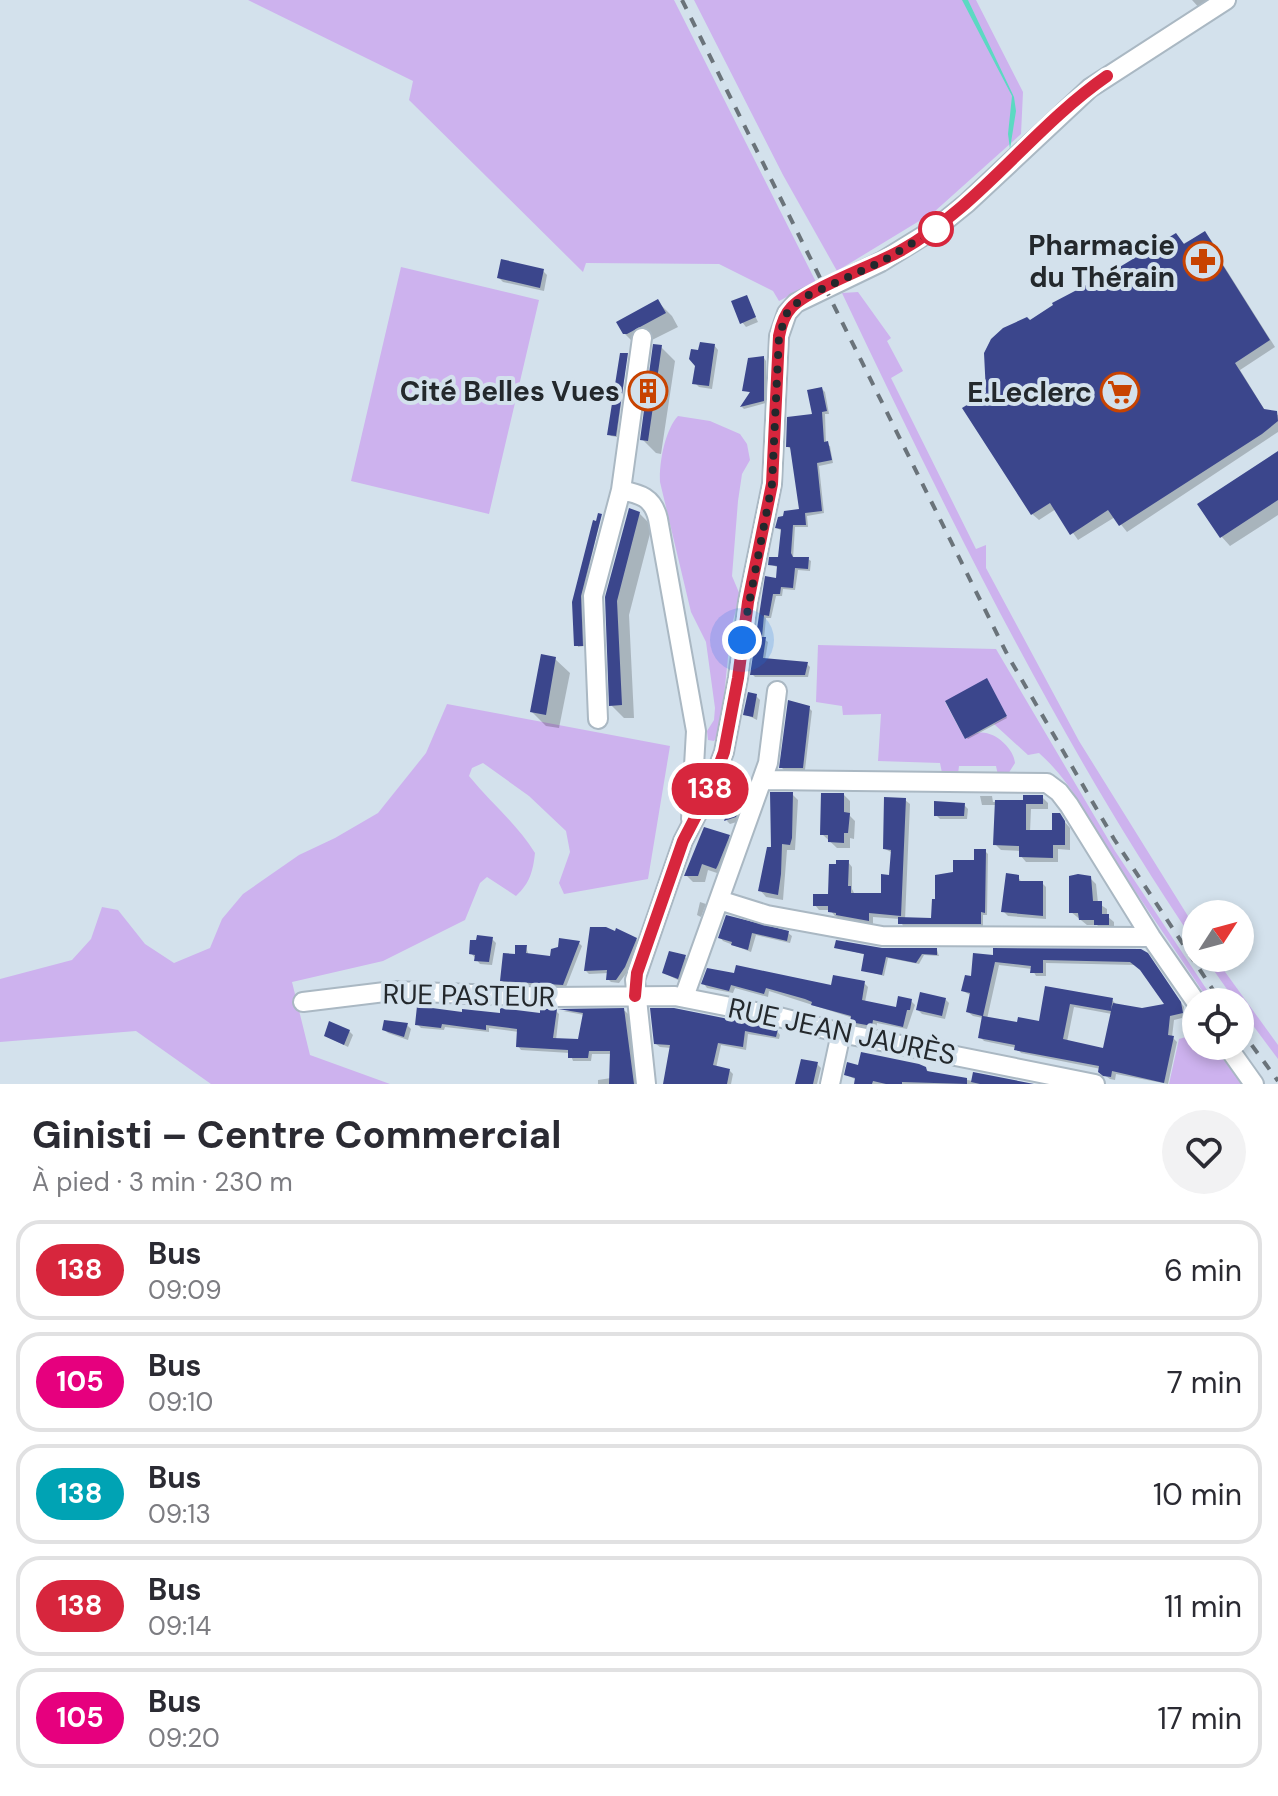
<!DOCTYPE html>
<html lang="fr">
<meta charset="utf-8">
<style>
:root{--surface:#fff;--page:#f2f2f3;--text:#2b2b33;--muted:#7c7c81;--line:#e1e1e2}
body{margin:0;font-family:"DM Sans",sans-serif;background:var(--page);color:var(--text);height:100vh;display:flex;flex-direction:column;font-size:30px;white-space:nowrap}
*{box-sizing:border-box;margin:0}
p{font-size:26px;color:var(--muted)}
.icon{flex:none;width:44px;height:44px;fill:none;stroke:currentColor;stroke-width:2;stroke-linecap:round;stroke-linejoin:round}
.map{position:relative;height:1084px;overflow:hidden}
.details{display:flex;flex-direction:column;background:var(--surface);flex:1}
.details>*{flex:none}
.badge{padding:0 16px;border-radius:26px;font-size:28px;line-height:52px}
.needle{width:52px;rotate:54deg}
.buttons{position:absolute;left:1182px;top:900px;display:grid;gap:16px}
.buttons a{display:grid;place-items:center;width:72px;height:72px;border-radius:50%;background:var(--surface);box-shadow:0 4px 12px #0003;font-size:40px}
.you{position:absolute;width:40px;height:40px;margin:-20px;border:6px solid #fff;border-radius:50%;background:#1a73e8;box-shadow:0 0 0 12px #1a73e833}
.map>.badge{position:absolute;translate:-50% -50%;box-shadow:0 0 0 4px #fff}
.round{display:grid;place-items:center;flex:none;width:84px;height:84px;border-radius:42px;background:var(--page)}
.head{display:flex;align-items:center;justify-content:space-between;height:136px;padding:0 32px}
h1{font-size:38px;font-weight:700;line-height:60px}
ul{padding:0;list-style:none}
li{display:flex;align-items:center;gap:24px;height:100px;margin:0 16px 12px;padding:0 16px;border:4px solid var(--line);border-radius:24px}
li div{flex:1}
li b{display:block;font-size:30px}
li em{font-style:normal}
li .badge{min-width:88px;font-weight:700;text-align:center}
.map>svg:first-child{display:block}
</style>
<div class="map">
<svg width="1278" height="1084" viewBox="0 0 1278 1084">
<rect width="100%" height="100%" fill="#d3e1ec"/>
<path fill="#cdb2ee" d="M 248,0 L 674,0 L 816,282 L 779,301 L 773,291 L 719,264 L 586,263 L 583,272 L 409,100 L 413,81 Z
M 694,0 L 976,0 L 1023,92 L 1021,134 L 934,212 L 837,271 L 783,175 Z
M 401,267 L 539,300 L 489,514 L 351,481 Z
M 858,292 L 891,338 L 887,341 L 903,371 L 891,378 L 976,549 L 986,545 L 986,568 L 1079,741 L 1196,929 L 1196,944 C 1057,739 948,516 842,293 Z
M 678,416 L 710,421 L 740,434 L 747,444 L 750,460 L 742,474 L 738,501 L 732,576 L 740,595 L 731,628 L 724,696 L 718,735 L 714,741 L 708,740 L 707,731 L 714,720 L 715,708 L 706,642 L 691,612 L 660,482 C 659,463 665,430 678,416 Z
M 818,645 L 996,649 L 1115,851 L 1215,1002 L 1210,1002 L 1207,998 C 1176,951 1144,905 1114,859 C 1090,822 1073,783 1039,753 L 1028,755 L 994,724 L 1007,716 L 987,679 L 945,702 L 965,739 C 969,737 973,734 977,733 C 993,729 1014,748 1015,763 L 1008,774 L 998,775 L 996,766 L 959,766 L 958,774 L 942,773 L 940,763 L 878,761 L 881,714 L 843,715 L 842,706 L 816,702 Z
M 447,704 L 670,746 L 648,879 L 564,894 L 559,883 L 570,852 L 566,831 L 529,796 L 483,763 L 472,768 L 469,776 C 491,803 517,824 535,853 C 533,871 530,883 516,896 L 487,877 L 480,883 L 465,920 L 383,961 L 292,982 L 310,1055 L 390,1084 L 211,1084 L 136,1031 L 0,1042 L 0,979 L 72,960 L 91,939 L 102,907 L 118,910 L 145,944 L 174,963 L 210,948 L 222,919 L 243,894 L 299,855 L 335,838 L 378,813 L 426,753 Z
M 1205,958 L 1215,958 L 1278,1045 L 1278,1059 L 1240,1008 L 1240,1002 L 1236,1002 Z
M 1196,1034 L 1196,1046 L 1213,1046 L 1242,1084 L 1169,1084 L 1179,1039 Z"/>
<path fill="#5cd9c2" d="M 962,0 L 968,0 L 1014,97 L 1016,111 L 1010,149 L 1008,134 L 1012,96 Z"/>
<path fill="#0003" fill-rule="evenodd" d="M 1192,0 L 1220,0 L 1202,11 Z
M 1204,233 L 1211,240 L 1220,254 L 1217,255 L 1275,347 L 1240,370 L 1266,412 L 1278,415 L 1278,432 L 1127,532 L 1115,517 L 1078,540 L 1056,509 L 1039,520 L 1032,514 L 988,394 L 1030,323 Z
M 543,271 L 547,275 L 544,291 L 503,282 L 499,278 Z
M 746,297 L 758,322 L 746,327 L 742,322 Z
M 658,302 L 672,316 L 678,327 L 638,347 L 624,333 Z
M 714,345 L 718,350 L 712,389 L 699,387 L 695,383 Z
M 661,347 L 675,361 L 661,454 L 656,453 L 642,439 Z
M 627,355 L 617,437 L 611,436 L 609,434 Z
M 764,358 L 766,361 L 766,403 L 744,409 L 742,407 L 751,393 L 744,390 Z
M 822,389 L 825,392 L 829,414 L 825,414 L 826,444 L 830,446 L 833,463 L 819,466 L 824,513 L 807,516 L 808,527 L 795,527 L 793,559 L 808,559 L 811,561 L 810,571 L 798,570 L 795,590 L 783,589 L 782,596 L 776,596 L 771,618 L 766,618 L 764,639 L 768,642 L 765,660 L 807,664 L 810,667 L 808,677 L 755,677 L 753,675 L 767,579 L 778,580 L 779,568 L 770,564 L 780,559 L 782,531 L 777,528 L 801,511 L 791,449 L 788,447 L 814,416 Z
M 1278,454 L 1278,515 L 1230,546 L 1221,536 Z
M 639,513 L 652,526 L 629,615 L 634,718 L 624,718 L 611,705 L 607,598 Z
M 601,516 L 582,598 L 584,646 L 578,647 L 574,602 Z
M 555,659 L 570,673 L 559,728 L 546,726 L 532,712 Z
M 988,682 L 1007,718 L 968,739 L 967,738 Z
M 756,696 L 760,700 L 757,720 L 745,714 Z
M 809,708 L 812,711 L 805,770 L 784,770 L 781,767 Z
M 736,792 L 748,798 L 740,821 L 730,824 L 727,821 Z
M 792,794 L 798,800 L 795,850 L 787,850 L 783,900 L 766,897 L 760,890 Z
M 844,795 L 850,801 L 850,816 L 855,821 L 854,839 L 850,838 L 850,848 L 837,848 L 822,834 Z
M 980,796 L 992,796 L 993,802 L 1025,802 L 1042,797 L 1048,803 L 1048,809 L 1031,809 L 1030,832 L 1054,832 L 1059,815 L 1070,828 L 1070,850 L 1058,849 L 1058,862 L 1026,862 L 1021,856 L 1021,851 L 1001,850 L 995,844 L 996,805 L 982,805 Z
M 905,800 L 910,804 L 905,920 L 933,920 L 955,873 L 976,862 L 985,851 L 988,854 L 987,915 L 983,915 L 983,927 L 903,926 L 900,919 L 873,917 L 873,925 L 843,919 L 835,916 L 830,910 L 819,910 L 815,905 L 830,896 L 848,862 L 852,867 L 852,889 L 855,895 L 883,895 L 891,877 L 893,853 L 885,849 Z
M 964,805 L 968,809 L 967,819 L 940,819 L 936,815 Z
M 728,836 L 735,843 L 723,875 L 708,870 L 705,882 L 693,882 L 686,875 Z
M 1018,877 L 1022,883 L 1042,883 L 1046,887 L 1046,919 L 1008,916 L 1004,912 Z
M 1090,878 L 1096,884 L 1098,903 L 1107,909 L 1107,916 L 1114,922 L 1114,930 L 1102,930 L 1097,925 L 1087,925 L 1071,912 Z
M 700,902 L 706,904 L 701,917 L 697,915 Z
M 728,917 L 788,933 L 792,936 L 790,943 L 756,935 L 751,952 L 723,941 L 720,937 Z
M 492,939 L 496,943 L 492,965 L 480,964 L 471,953 Z
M 636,939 L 639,943 L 628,971 L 619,983 L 611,982 L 608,979 L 609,973 L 589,974 L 586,971 Z
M 579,943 L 582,946 L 566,987 L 506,984 L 502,981 L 516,956 L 526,947 L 529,956 L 552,958 L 560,949 Z
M 837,947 L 937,950 L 939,956 L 924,955 L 919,964 L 888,958 L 884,976 L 863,970 L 866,955 Z
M 975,955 L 1152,960 L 1184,1007 L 1182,1018 L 1174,1020 L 1172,1037 L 1177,1042 L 1168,1084 L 1116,1074 L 1115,1080 L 1110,1079 L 1100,1072 L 1101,1069 L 1021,1053 L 1017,1048 L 984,1041 L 980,1037 L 983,1018 L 973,1016 L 968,1012 L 972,996 L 963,991 L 973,978 ZM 1046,963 L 1136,965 L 1143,971 L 1168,1006 L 1142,1010 L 1117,1005 L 1112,1000 L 1046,988 L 1040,1023 L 1018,1025 L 987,1019 L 999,965 L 1032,969 L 1036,976 L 1046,976 ZM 1074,1007 L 1112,1014 L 1104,1051 L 1067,1042 Z
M 685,957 L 689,961 L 682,982 L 664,973 Z
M 864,983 L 868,987 L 865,1002 L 898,1009 L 911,1001 L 915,1005 L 907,1029 L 877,1023 L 876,1029 L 856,1025 L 853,1018 L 769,991 L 768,997 L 735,988 L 733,993 L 707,988 L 704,984 L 832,988 Z
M 945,999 L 949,1003 L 945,1019 L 922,1014 L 918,1010 Z
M 652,1010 L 777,1031 L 780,1035 L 779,1039 L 748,1034 L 746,1050 L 721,1045 L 716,1068 L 729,1070 L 733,1074 L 731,1084 L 665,1084 L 671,1048 L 660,1047 L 656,1044 Z
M 556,1011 L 559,1014 L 556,1040 L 580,1041 L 584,1015 L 563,1011 L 625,1011 L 629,1015 L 638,1084 L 598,1084 L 598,1080 L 611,1078 L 612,1054 L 592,1054 L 591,1061 L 573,1061 L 570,1053 L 521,1050 L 518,1046 L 519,1032 L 489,1028 L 489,1032 L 445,1027 L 444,1030 L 421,1028 L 417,1024 L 463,1014 L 541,1015 Z
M 407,1025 L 411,1029 L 408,1040 L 388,1033 L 384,1029 Z
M 349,1031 L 353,1035 L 348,1047 L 326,1036 Z
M 817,1064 L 821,1068 L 817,1084 L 797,1084 Z
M 925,1068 L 930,1073 L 973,1081 L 1024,1084 L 856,1084 L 857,1080 L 846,1075 Z"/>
<path fill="#3b468c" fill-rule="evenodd" d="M 1205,231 L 1215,247 L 1212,248 L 1270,340 L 1235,363 L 1264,409 L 1277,411 L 1278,421 L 1262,434 L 1119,526 L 1108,510 L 1070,535 L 1050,503 L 1031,515 L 962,408 L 986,393 L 984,353 L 991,339 L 1003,328 L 1027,317 L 1030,320 L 1053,305 L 1052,303 L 1113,271 L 1176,233 L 1184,244 Z
M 501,259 L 544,269 L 540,288 L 497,278 Z
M 747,295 L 756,317 L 740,324 L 731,301 Z
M 658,299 L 666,313 L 627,334 L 623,334 L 616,322 Z
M 700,342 L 715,344 L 709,386 L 692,384 L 695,366 L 689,359 L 691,349 L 698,350 Z
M 653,344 L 662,345 L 648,441 L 640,440 Z
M 620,353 L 628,353 L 616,436 L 607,435 Z
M 764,356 L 764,401 L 740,407 L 750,392 L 742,391 L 748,358 Z
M 822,387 L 827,411 L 822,412 L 824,442 L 828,441 L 832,460 L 817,463 L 822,511 L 805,513 L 806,525 L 793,525 L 791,553 L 793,557 L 809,557 L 808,569 L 795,568 L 793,588 L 781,587 L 780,594 L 773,594 L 769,616 L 764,615 L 762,637 L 766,637 L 763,658 L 808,662 L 805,675 L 750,675 L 765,576 L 776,578 L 777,566 L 768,565 L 769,557 L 778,557 L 781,529 L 775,528 L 778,517 L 783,516 L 784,511 L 799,509 L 790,447 L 786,447 L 787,417 L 812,414 L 807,390 Z
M 1278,451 L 1278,500 L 1220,538 L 1197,504 Z
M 629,508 L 640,512 L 617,601 L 622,705 L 609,706 L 605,597 Z
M 598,513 L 602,514 L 581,596 L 583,646 L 574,646 L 572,602 L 593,520 L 596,521 Z
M 541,654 L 556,657 L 546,715 L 530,712 Z
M 987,678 L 1007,716 L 965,739 L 945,701 Z
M 748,692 L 757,694 L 753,717 L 743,715 Z
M 788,700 L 810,706 L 803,768 L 779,768 Z
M 735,790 L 745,793 L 736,817 L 724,821 Z
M 770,792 L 793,792 L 792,838 L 790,845 L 782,844 L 781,874 L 778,895 L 758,891 L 767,847 L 771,847 Z
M 821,793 L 844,793 L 844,812 L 850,813 L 848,833 L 844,833 L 844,843 L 828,842 L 828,835 L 820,835 Z
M 1023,795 L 1043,795 L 1043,804 L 1026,804 L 1026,830 L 1052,830 L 1052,813 L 1060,813 L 1065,821 L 1065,845 L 1053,845 L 1053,858 L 1019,857 L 1019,846 L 993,845 L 995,800 L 1023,800 Z
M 884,797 L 906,798 L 901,916 L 869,913 L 869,921 L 836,915 L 836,913 L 828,912 L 828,906 L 813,906 L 813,894 L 828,894 L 829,864 L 836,864 L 836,860 L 849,860 L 848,886 L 851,886 L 851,893 L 881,893 L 881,874 L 889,875 L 891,850 L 883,849 Z
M 934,801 L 965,803 L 964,816 L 934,816 Z
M 704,827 L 730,835 L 718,865 L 716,869 L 702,864 L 698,876 L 684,876 Z
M 974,849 L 986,849 L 985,913 L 981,912 L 981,924 L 898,924 L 898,917 L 931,918 L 932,899 L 935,899 L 935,875 L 953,872 L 953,860 L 974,860 Z
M 1006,873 L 1019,875 L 1019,881 L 1043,881 L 1043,916 L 1001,912 Z
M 1078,874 L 1091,876 L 1093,901 L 1102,901 L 1102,914 L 1109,914 L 1109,925 L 1094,925 L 1094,920 L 1079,920 L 1078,913 L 1069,913 L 1069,876 Z
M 726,915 L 789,931 L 787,941 L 752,933 L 748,950 L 731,945 L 732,942 L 718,938 Z
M 590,927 L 606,927 L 615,931 L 616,928 L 637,938 L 625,967 L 616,980 L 606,980 L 607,970 L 584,971 Z
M 477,935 L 493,937 L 489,962 L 474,961 L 475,955 L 469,954 L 470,940 L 476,940 Z
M 559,938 L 580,941 L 563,985 L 500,981 L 503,953 L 515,954 L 515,945 L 527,945 L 526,953 L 550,956 L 551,949 L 558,947 Z
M 836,940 L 882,948 L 937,948 L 937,955 L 922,954 L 916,963 L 886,957 L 882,975 L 861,971 L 864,954 L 834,948 Z
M 993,948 L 1141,949 L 1148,953 L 1181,1002 L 1183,1013 L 1170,1016 L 1168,1035 L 1174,1036 L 1164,1083 L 1112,1071 L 1111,1077 L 1103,1076 L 1098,1072 L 1099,1066 L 1014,1050 L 1015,1045 L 978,1038 L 982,1016 L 966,1012 L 970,993 L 961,991 L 965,975 L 971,976 L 973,953 L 993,955 ZM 1043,960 L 1130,962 L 1140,970 L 1164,1004 L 1142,1008 L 1113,1003 L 1111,1010 L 1113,998 L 1045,986 L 1039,1021 L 1018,1017 L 1017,1022 L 983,1016 L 995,962 L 1031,966 L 1030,973 L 1043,973 ZM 1070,1004 L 1111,1011 L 1103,1048 L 1063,1039 Z
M 669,951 L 686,955 L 678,979 L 662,973 Z
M 736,965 L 831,985 L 833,975 L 865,981 L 862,1000 L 896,1007 L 898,996 L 912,999 L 910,1010 L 907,1010 L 903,1027 L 873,1020 L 872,1026 L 850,1022 L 851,1016 L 811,1005 L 812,1002 L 805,999 L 766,988 L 764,994 L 731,985 L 729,991 L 701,984 L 707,968 L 734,973 Z
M 920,992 L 946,998 L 942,1016 L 916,1010 Z
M 417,1006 L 462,1012 L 462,1009 L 500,1013 L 500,1008 L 540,1013 L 540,1009 L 557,1009 L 553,1038 L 578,1039 L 583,1013 L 558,1009 L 624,1008 L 634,1084 L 609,1084 L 610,1051 L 589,1051 L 588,1058 L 568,1058 L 568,1050 L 516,1047 L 517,1029 L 486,1025 L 486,1030 L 442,1024 L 441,1028 L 415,1025 Z
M 650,1008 L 674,1008 L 778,1029 L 776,1037 L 745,1031 L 743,1047 L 718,1043 L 713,1065 L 730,1069 L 727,1084 L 663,1084 L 670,1045 L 654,1044 Z
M 384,1020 L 408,1023 L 404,1037 L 382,1030 Z
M 329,1021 L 350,1030 L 344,1045 L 324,1036 Z
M 861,1052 L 919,1064 L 926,1067 L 927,1071 L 967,1078 L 967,1084 L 902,1082 L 902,1084 L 886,1084 L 873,1081 L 872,1084 L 854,1084 L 855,1078 L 844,1075 L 847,1062 L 858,1065 Z
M 801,1059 L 818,1062 L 813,1084 L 795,1084 Z
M 973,1072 L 1034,1084 L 980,1084 L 971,1082 Z"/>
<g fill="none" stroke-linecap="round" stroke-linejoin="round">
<g stroke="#aab8c3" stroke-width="22">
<path id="minor" d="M 621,490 C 640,494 653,497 658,519 L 696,731 L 691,819
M 598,719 L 593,596 L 621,490 L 642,338
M 762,780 L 1047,783 L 1059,792 L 1069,805 L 1151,937 L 1196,1002
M 719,900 L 767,915 L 882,936 L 1151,937
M 684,997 L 768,763 L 777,691
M 303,1002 L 393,991 L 550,997 L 675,996 L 771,1015 L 841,1033 L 1095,1084
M 1227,1046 L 1254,1084
M 646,1084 L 635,980 L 683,841 L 711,787 L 724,752 L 738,678 L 748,602 L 772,484 L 779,336 L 787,313 L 796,303 L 881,262 L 936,228 L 967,203 L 1090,88 L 1226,0
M 830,1084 L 841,1033"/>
</g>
<use href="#minor" stroke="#fff" stroke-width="18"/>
<path stroke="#6a737a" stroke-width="4" stroke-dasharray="10 10" stroke-linecap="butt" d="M 682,0 L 1008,656 L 1114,839 L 1221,1002
M 1240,1029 L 1278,1081"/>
</g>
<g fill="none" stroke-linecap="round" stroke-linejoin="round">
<g stroke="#fff" stroke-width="18">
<path id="line" d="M 635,996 L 637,973 L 683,841 L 711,787 L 724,752 L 738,678 L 748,602 L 772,484 L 779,336 C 781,326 784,315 791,308 C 806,290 875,265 900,251 C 980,206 1032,128 1107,76"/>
</g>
<use href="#line" stroke="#d7263d" stroke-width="12"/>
<path stroke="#23282c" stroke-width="8" stroke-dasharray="0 14.4" d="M 742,640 L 772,484 L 779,336 L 787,313 L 802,298 L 881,262 L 936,229"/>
</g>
<defs>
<g id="pharmacy-ring" transform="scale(2)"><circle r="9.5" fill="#d3e1ec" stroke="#c84300" stroke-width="1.5"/><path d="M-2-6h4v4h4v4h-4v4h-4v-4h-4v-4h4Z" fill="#c84300"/></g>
<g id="building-ring" transform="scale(2)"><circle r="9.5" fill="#d3e1ec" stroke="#c84300" stroke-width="1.5"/><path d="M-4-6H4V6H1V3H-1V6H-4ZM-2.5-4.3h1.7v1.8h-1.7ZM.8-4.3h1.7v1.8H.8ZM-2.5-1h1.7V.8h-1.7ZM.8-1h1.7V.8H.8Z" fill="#c84300"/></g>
<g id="supermarket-ring" transform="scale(2)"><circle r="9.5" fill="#d3e1ec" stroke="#c84300" stroke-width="1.5"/><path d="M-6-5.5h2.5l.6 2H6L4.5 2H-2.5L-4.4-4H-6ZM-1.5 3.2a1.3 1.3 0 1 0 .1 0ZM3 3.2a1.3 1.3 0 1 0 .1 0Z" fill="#c84300"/></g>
</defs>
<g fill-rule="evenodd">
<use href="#pharmacy-ring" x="1203" y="261"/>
<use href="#building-ring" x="648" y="391"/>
<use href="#supermarket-ring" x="1120" y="392"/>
</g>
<circle fill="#fff" stroke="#d7263d" stroke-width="4" cx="936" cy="229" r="16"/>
<g text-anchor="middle" stroke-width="8" stroke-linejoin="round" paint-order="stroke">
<g font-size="28" font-weight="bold" fill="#23282c" stroke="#d3e1ec" text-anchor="end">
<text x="1175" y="255">Pharmacie<tspan x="1175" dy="32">du Thérain</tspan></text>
<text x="620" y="401">Cité Belles Vues</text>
<text x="1092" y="402">E.Leclerc</text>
</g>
<g font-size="28" fill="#23282c" stroke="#d3e1ec">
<text transform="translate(469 995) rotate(1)" y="10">RUE PASTEUR</text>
<text transform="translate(842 1031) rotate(12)" y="10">RUE JEAN JAURÈS</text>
</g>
</g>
</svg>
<div class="buttons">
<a><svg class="needle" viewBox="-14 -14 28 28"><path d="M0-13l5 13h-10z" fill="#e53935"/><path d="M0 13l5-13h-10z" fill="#7c7c81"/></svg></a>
<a><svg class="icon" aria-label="locate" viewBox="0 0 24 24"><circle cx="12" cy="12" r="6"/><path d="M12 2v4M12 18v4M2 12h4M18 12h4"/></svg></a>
</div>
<div class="you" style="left:742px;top:640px"></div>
<b class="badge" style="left:710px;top:789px;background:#d7263d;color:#fff">138</b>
</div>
<section class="details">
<div class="head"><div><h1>Ginisti – Centre Commercial</h1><p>À pied · 3 min · 230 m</p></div><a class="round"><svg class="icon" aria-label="heart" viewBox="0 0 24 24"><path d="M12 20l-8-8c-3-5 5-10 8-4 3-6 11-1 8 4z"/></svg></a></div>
<ul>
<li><span class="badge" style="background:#d7263d;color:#fff">138</span><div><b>Bus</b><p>09:09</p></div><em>6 min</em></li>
<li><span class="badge" style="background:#e6007e;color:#fff">105</span><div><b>Bus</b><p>09:10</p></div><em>7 min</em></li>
<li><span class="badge" style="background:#00a3b4;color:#fff">138</span><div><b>Bus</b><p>09:13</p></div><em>10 min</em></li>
<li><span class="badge" style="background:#d7263d;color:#fff">138</span><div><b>Bus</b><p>09:14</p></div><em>11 min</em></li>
<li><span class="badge" style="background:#e6007e;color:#fff">105</span><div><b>Bus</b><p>09:20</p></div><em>17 min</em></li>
</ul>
</section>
